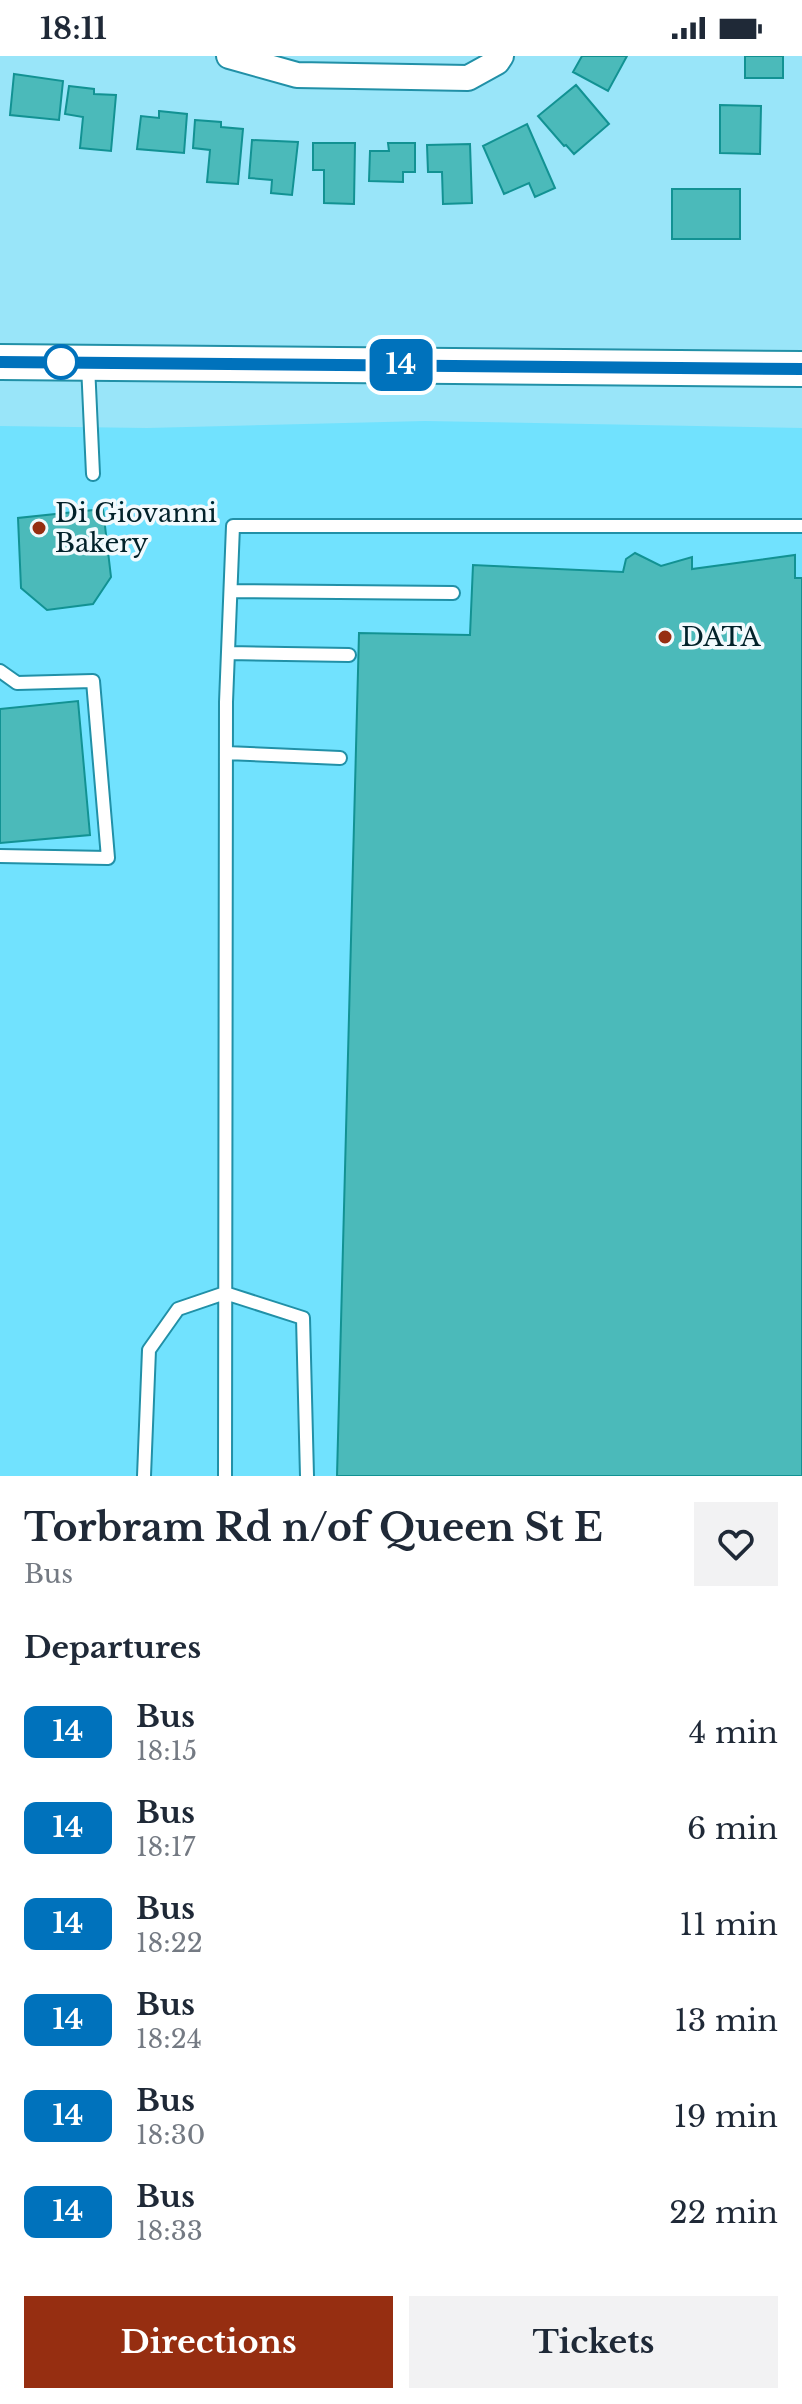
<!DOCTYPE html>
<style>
:root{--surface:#fff;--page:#f2f2f3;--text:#1f2937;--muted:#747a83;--accent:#962e11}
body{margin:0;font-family:"Libre Baskerville",serif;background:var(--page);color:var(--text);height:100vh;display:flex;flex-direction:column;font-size:30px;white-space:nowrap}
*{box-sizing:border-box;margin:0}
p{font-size:26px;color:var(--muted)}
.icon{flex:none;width:44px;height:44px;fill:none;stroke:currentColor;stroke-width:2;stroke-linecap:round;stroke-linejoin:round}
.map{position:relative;height:1420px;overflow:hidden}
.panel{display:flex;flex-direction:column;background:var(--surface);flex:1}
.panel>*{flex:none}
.badge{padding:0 16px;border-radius:12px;font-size:28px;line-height:52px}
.map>.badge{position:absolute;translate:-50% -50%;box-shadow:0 0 0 4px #fff}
h2{padding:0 24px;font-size:30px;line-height:72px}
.round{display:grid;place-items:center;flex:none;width:84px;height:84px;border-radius:0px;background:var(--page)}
.summary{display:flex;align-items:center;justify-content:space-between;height:136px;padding:0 24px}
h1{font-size:38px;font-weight:700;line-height:60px}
.primary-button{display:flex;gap:16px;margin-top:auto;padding:16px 24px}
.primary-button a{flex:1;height:92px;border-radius:0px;background:var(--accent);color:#fff;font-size:32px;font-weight:700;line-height:92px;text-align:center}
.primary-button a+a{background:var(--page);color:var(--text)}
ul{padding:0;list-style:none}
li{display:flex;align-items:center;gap:24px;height:96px;padding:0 24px}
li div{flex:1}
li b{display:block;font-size:30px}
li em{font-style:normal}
li .badge{min-width:88px;font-weight:700;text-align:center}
.status{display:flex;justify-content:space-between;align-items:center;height:56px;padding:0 40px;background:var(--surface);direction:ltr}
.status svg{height:22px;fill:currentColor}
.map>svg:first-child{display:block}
</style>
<div class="status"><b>18:11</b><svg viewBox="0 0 49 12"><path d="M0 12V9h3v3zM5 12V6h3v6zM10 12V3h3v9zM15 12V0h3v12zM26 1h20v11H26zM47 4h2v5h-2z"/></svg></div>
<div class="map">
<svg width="802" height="1420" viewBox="0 0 802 1420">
<rect width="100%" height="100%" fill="#99e5f9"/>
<path fill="#71e2fe" d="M 425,365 L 802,372 L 802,1420 L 0,1420 L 0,370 L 147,372 Z"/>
<path fill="#4bbaba" stroke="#129293" stroke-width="2" d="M 582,0 L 627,0 L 608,35 L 573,16 Z
M 745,0 L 783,0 L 783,22 L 745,22 Z
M 14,18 L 63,25 L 59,64 L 10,59 Z
M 576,29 L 609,68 L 574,98 L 566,89 L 564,90 L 538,60 Z
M 69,30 L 94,33 L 94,38 L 116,39 L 111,95 L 80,92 L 83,61 L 65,58 Z
M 720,49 L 761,50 L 760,98 L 720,97 Z
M 159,55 L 187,58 L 184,97 L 137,93 L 141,60 L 159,62 Z
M 195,64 L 221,66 L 221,71 L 243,73 L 238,128 L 207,126 L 210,94 L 193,92 Z
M 527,68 L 555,132 L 535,141 L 529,127 L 504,138 L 483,90 Z
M 252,84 L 298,86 L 292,139 L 271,137 L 272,124 L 249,122 Z
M 313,87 L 355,87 L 354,148 L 324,147 L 324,114 L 313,114 Z
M 388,87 L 415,87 L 415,116 L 403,116 L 403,126 L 369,125 L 370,95 L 389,95 Z
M 470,88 L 472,147 L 443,148 L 442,116 L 428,116 L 427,89 Z
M 672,133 L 740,133 L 740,183 L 672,183 Z
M 103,453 L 111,521 L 93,548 L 47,554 L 21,532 L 18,462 Z
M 635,497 L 661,510 L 692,501 L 692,513 L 795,499 L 795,522 L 802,522 L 802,1420 L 337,1420 L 359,577 L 470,579 L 473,509 L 623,516 L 626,503 Z
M 78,645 L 90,779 L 0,787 L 0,653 Z"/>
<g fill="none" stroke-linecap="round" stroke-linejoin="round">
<g stroke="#2190a7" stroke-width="16">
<path id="service" d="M 88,309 L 93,418
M 231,535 L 453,537
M 228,597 L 349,599
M 0,615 L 17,627 L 93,625 L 108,802 L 0,800
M 226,697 L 340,702
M 144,1420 L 149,1294 L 178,1253 L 225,1237 L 303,1262 L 307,1420
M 225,1420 L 226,646 L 233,470 L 802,470"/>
</g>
<g stroke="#2190a7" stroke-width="28">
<path id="minor" d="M 229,0 L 297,19 L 468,22 L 497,6 L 501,0"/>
</g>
<g stroke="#2190a7" stroke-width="38">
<path id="secondary" d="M 0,306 L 802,313"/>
</g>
<use href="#service" stroke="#fff" stroke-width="12"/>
<use href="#minor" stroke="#fff" stroke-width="24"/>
<use href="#secondary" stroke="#fff" stroke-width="34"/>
</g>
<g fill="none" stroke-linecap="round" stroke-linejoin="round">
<g stroke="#fff" stroke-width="18">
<path id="line" d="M 0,306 L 802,313"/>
</g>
<use href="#line" stroke="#0072bc" stroke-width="12"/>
</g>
<circle fill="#fff" stroke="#0072bc" stroke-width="4" cx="61" cy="306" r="16"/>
<g fill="#962e11" stroke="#f2fafd" stroke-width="3">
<circle cx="39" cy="472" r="8"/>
<circle cx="665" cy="581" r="8"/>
</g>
<g text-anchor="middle" stroke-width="7" stroke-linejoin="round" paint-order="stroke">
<g font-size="26" fill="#02222a" stroke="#f2fafd" text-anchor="start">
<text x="55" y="466">Di Giovanni<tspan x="55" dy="30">Bakery</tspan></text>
<text x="681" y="590">DATA</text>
</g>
</g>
</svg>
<b class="badge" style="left:401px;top:309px;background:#0072bc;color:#fff">14</b>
</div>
<section class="panel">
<div class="summary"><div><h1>Torbram Rd n/of Queen St E</h1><p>Bus</p></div><a class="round"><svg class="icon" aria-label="heart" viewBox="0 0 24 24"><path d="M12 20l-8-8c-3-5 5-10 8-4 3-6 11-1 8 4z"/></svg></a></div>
<h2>Departures</h2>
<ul>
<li><span class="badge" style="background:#0072bc;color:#fff">14</span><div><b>Bus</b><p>18:15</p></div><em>4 min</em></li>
<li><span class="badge" style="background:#0072bc;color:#fff">14</span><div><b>Bus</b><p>18:17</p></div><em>6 min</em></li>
<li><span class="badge" style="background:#0072bc;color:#fff">14</span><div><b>Bus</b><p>18:22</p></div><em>11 min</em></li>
<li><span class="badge" style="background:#0072bc;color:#fff">14</span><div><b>Bus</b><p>18:24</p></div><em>13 min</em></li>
<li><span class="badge" style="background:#0072bc;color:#fff">14</span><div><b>Bus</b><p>18:30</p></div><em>19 min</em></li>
<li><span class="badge" style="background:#0072bc;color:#fff">14</span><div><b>Bus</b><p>18:33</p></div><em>22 min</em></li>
</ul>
<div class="primary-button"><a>Directions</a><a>Tickets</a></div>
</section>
